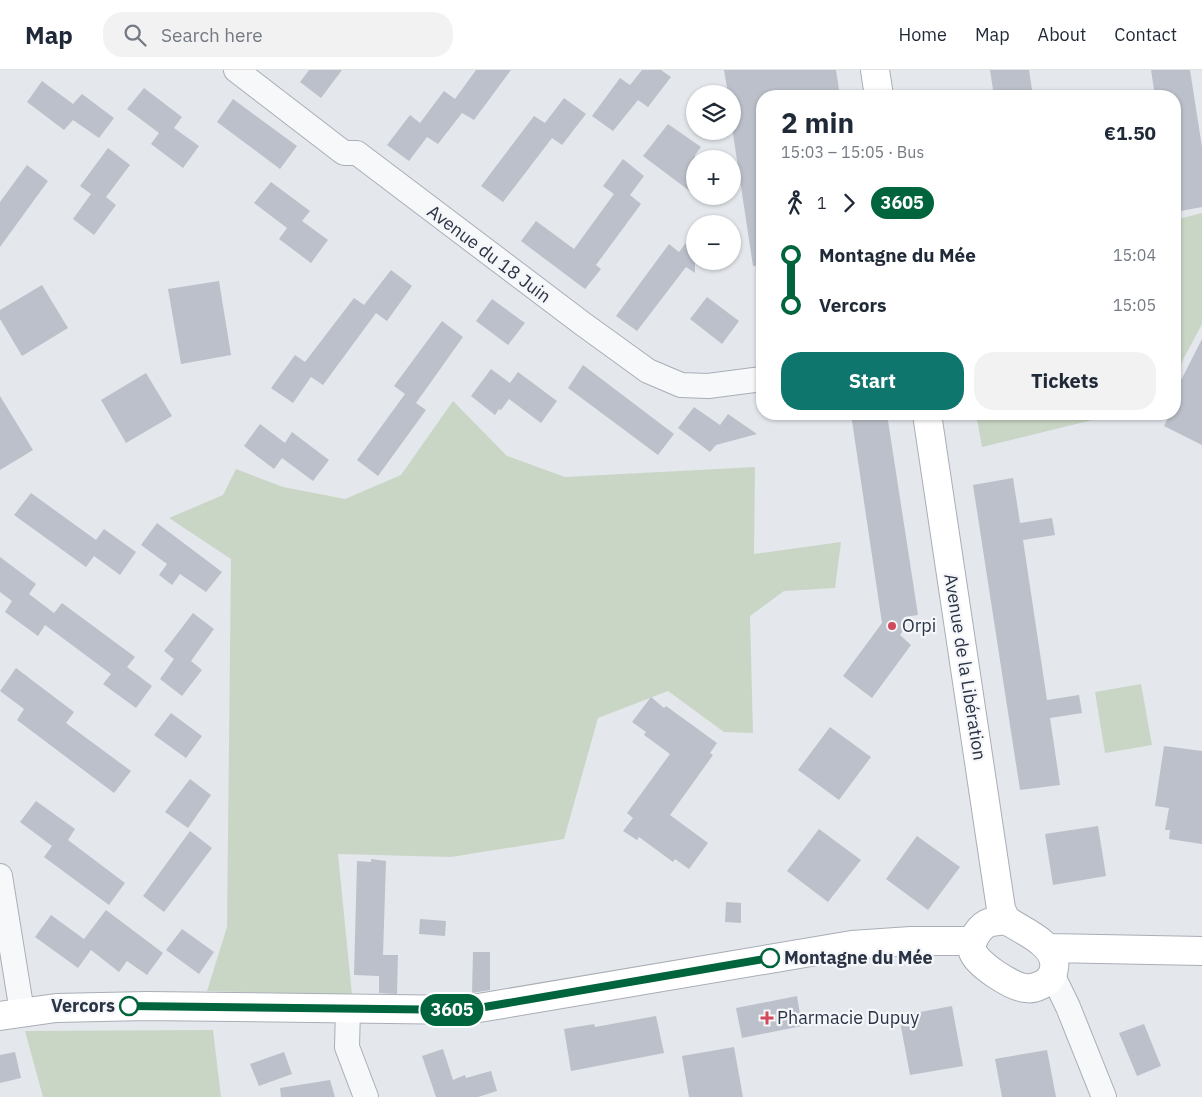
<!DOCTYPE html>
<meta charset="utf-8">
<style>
:root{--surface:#fff;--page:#f2f2f3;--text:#1f2937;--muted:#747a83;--line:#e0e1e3;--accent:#0f766e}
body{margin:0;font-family:"IBM Plex Sans",sans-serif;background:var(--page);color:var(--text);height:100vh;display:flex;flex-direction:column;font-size:19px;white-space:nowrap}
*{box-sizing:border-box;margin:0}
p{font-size:16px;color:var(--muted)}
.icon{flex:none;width:28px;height:28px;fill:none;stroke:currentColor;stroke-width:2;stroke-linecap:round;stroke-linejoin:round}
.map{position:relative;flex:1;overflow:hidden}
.sheet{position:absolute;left:756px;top:20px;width:425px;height:330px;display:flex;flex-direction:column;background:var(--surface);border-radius:20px;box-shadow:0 1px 4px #0004}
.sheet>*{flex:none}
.badge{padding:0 10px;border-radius:16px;font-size:18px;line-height:32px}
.fabs{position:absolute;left:686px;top:15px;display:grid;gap:10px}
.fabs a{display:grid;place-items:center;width:55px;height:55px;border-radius:50%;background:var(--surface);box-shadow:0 1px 4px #0004;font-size:25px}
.map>.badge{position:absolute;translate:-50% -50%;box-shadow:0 0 0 2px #fff}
.legs{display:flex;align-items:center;gap:8px;height:55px;padding:0 25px;font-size:16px}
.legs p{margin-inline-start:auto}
.headline{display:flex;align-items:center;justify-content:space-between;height:85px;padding:0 25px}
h1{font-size:28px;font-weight:800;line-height:38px}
.cta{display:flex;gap:10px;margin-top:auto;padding:10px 25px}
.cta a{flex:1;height:58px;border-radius:20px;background:var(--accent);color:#fff;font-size:20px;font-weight:800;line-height:58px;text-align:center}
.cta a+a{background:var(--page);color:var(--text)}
ul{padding:0 25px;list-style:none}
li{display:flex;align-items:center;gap:18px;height:50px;font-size:19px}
li i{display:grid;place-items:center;width:8px;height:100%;margin:0 6px;background:currentColor}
li i::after{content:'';width:12px;height:12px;margin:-6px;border:4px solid;border-radius:50%;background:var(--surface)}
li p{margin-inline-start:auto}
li:first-child i{background:linear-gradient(#0000 50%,currentColor 0)}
li:last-child i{background:linear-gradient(currentColor 50%,#0000 0)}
header{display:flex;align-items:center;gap:30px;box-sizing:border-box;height:70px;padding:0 25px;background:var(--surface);border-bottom:1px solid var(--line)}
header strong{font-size:24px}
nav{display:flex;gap:28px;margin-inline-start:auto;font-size:18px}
.search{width:350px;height:45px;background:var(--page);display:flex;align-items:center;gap:12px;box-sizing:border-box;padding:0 18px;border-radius:20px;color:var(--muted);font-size:19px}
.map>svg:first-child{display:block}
</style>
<header>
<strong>Map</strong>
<div class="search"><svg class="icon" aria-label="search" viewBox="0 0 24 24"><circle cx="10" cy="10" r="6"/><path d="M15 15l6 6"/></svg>Search here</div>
<nav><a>Home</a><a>Map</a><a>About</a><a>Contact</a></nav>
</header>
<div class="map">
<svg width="1202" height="1027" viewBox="0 0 1202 1027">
<rect width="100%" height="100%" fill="#e4e7ec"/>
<path fill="#c9d6c5" d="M 1202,143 L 1202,254 L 1175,305 L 1175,150 Z
M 453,331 L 507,386 L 565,407 L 755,397 L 754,484 L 841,472 L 835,518 L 784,521 L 750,546 L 753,663 L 724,662 L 668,621 L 598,648 L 564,769 L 451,787 L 338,784 L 352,925 L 207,921 L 227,857 L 231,489 L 169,448 L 223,425 L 236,399 L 283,417 L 345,429 L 401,405 Z
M 976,344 L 1117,344 L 982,377 Z
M 1141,614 L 1152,675 L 1105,683 L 1095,622 Z
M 213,960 L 221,1027 L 43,1027 L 25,961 Z"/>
<path fill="#bbc0ca" d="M 309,0 L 342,0 L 321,28 L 300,12 Z
M 476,0 L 511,0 L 474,50 L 462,43 L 438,74 L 427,67 L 409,91 L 387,75 L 410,45 L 420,53 L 444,21 L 455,29 Z
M 642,0 L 661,0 L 671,7 L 648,37 L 638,30 L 613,61 L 592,46 L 620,8 L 630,15 Z
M 724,0 L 836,0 L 840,26 L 762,26 L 762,195 L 753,196 L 732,57 L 732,24 L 728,24 Z
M 990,0 L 1029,0 L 1033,26 L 994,26 Z
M 1151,0 L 1190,0 L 1202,77 L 1202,137 L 1175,142 L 1175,26 L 1155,26 Z
M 42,11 L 73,34 L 82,24 L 114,48 L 99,68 L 73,50 L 64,60 L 27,32 Z
M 144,18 L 182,47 L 174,58 L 199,76 L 183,98 L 151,74 L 159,63 L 127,39 Z
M 564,28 L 586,44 L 562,75 L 552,68 L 503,132 L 481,116 L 534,46 L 545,53 Z
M 233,29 L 297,76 L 280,99 L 217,52 Z
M 668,54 L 701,77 L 695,85 L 695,125 L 643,86 Z
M 108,78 L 130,95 L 106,127 L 116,135 L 94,165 L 73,149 L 91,124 L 80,116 Z
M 623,89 L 644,106 L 630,125 L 641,134 L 596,195 L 601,199 L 585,219 L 521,171 L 536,151 L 574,179 L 614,124 L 603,116 Z
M 27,95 L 48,111 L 0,177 L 0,132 Z
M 271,112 L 310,141 L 302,151 L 328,170 L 311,193 L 279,169 L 287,158 L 254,133 Z
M 695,161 L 695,203 L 686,197 L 637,261 L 616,246 L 669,174 L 679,182 Z
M 391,200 L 412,216 L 387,251 L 376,243 L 323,315 L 311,307 L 293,333 L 271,318 L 295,285 L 305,292 L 354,228 L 364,235 Z
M 219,211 L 231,285 L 181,294 L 168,219 Z
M 42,215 L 68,258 L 22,286 L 0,249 L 0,240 Z
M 707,227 L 739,251 L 722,274 L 690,249 Z
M 492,229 L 525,253 L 508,275 L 476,251 Z
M 442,251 L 463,267 L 416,333 L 426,340 L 378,406 L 357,390 L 405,324 L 394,316 Z
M 1202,269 L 1202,375 L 1164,356 L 1170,344 L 1175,344 L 1175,322 Z
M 583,295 L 674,364 L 658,385 L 568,318 Z
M 491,299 L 510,313 L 518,302 L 557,331 L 541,353 L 509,329 L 501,340 L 499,339 L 495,345 L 471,326 Z
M 146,303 L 172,346 L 126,373 L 101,330 Z
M 0,326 L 33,380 L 0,400 Z
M 694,337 L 720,355 L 728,344 L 757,364 L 716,375 L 710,382 L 678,358 Z
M 851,344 L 887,344 L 918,545 L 904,547 L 905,558 L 900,565 L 911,575 L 872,628 L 843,606 L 882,553 Z
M 260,354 L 285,373 L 292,362 L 329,390 L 313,411 L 282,388 L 274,399 L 244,376 Z
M 1013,408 L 1020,453 L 1052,448 L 1055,465 L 1023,470 L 1047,630 L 1079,625 L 1082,643 L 1050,648 L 1060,715 L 1020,720 L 973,415 Z
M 31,423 L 96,470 L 104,459 L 136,482 L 120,505 L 94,486 L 86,497 L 14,445 Z
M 157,453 L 222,502 L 206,522 L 180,504 L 172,515 L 159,505 L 167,494 L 141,475 Z
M 0,487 L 36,514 L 29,524 L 54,543 L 62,533 L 135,587 L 127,597 L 152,616 L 136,638 L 103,614 L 111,604 L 45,555 L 38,566 L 5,542 L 12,531 L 0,522 Z
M 193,543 L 214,559 L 191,591 L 202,600 L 182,626 L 160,609 L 174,589 L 164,581 Z
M 16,598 L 74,642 L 66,653 L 131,701 L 114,723 L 17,650 L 24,639 L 0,621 Z
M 651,627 L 664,638 L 666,636 L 717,673 L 710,683 L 713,685 L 670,745 L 708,773 L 689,799 L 675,789 L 673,792 L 639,767 L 637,770 L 623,761 L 633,748 L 627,743 L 670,684 L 644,665 L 646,662 L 632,652 Z
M 171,643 L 202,666 L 186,688 L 154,665 Z
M 830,657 L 871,687 L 839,730 L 798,700 Z
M 1164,676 L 1202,681 L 1202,774 L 1169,769 L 1170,760 L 1165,760 L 1169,738 L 1155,736 Z
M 190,709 L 211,725 L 188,758 L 165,742 Z
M 36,731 L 75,759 L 68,770 L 125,813 L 109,835 L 44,787 L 52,776 L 20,752 Z
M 1098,756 L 1106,806 L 1053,815 L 1045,764 Z
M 819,759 L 861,790 L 828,832 L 787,801 Z
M 190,761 L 212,778 L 164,842 L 143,826 Z
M 917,766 L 960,797 L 928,840 L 886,809 Z
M 371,789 L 386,791 L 383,885 L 398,885 L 397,924 L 379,923 L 379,906 L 354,905 L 357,791 L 371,792 Z
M 726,832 L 741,833 L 741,853 L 725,852 Z
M 106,840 L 163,883 L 147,905 L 127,891 L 119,902 L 91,880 L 78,898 L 35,867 L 51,845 L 84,869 Z
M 420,849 L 446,851 L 445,866 L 419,864 Z
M 182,859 L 214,882 L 199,904 L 166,880 Z
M 473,882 L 490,882 L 490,920 L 472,923 Z
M 797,926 L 802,956 L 742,968 L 736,938 Z
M 952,936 L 963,996 L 910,1005 L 899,946 Z
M 656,946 L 664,983 L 571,1001 L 564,959 L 594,954 L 595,957 Z
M 1144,954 L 1161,996 L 1137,1006 L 1119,963 Z
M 734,977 L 743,1027 L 689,1027 L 682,986 Z
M 443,979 L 453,1010 L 465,1005 L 466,1008 L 491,1001 L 497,1021 L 478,1027 L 436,1027 L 422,986 Z
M 1047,980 L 1056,1027 L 1002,1027 L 995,989 Z
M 15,982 L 21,1008 L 0,1013 L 0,985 Z
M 284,982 L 292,1004 L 259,1016 L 250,994 Z
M 330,1010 L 335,1027 L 281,1027 L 280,1018 Z"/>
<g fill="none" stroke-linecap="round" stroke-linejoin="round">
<g stroke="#a9aeb7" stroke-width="26">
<path id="street" d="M 236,0 L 344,83 L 357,83 L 583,254 L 648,301 L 681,315 L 708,316 L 762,309
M 0,806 L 22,942
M 1053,906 L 1068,937 L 1104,1027
M 348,939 L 347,977 L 366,1027"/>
</g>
<g stroke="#a9aeb7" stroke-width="30">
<path id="secondary" d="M 875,0 L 879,26
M 927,344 L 1001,839 L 1006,850
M 1006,850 C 1023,861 1058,875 1054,898 C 1053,907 1048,912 1041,915 C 1037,917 1030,919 1026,918 C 1012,917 978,895 973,882 C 969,871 980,855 991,852 C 996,851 1002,851 1006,850 Z
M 1049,878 L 1202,881
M 0,946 L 56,938 L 147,936 L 467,940 L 852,875 L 911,871 L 973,871"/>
</g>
<use href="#street" stroke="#f7f8fa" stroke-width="24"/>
<use href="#secondary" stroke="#fff" stroke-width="28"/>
</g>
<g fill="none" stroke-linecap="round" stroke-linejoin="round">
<g stroke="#fff" stroke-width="11">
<path id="line-1" d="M 129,936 L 467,940 L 770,888"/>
</g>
<use href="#line-1" stroke="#00643c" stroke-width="8"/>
</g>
<g fill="#d1495b" stroke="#f4f6f9" stroke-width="2">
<circle cx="892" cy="556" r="5"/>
<path d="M764.5 940.5h5v5h5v5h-5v5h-5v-5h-5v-5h5z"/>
</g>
<g fill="#fff" stroke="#00643c" stroke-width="2.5">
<circle cx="770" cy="888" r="9"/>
<circle cx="129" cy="936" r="9"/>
</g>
<g text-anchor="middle" stroke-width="4.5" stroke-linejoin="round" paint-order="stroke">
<g font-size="18" fill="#2b3445" stroke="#f4f6f9">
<text transform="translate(489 184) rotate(37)" y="6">Avenue du 18 Juin</text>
<text transform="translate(965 597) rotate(81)" y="6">Avenue de la Libération</text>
</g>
<g font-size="18" fill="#2b3445" stroke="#f4f6f9" text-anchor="start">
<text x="902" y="562">Orpi</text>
<text x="777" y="954">Pharmacie Dupuy</text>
</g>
<g font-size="18" font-weight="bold" fill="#2b3445" stroke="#f4f6f9" text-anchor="start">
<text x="784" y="894">Montagne du Mée</text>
<text x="115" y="942" text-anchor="end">Vercors</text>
</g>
</g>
</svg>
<div class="fabs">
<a><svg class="icon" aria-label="layers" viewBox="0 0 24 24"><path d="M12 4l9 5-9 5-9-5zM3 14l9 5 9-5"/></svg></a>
<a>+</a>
<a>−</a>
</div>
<b class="badge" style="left:452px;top:940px;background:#00643c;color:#fff">3605</b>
<section class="sheet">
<div class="headline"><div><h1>2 min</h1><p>15:03 – 15:05 · Bus</p></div><b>€1.50</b></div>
<div class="legs"><svg class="icon" aria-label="walk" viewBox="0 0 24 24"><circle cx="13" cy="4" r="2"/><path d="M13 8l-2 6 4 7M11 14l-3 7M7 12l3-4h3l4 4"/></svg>1<svg class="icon" aria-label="forward" viewBox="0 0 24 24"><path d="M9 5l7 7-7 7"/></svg><b class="badge" style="background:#00643c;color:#fff">3605</b></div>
<ul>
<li><i style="color:#00643c"></i><b>Montagne du Mée</b><p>15:04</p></li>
<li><i style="color:#00643c"></i><b>Vercors</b><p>15:05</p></li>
</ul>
<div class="cta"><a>Start</a><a>Tickets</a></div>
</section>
</div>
